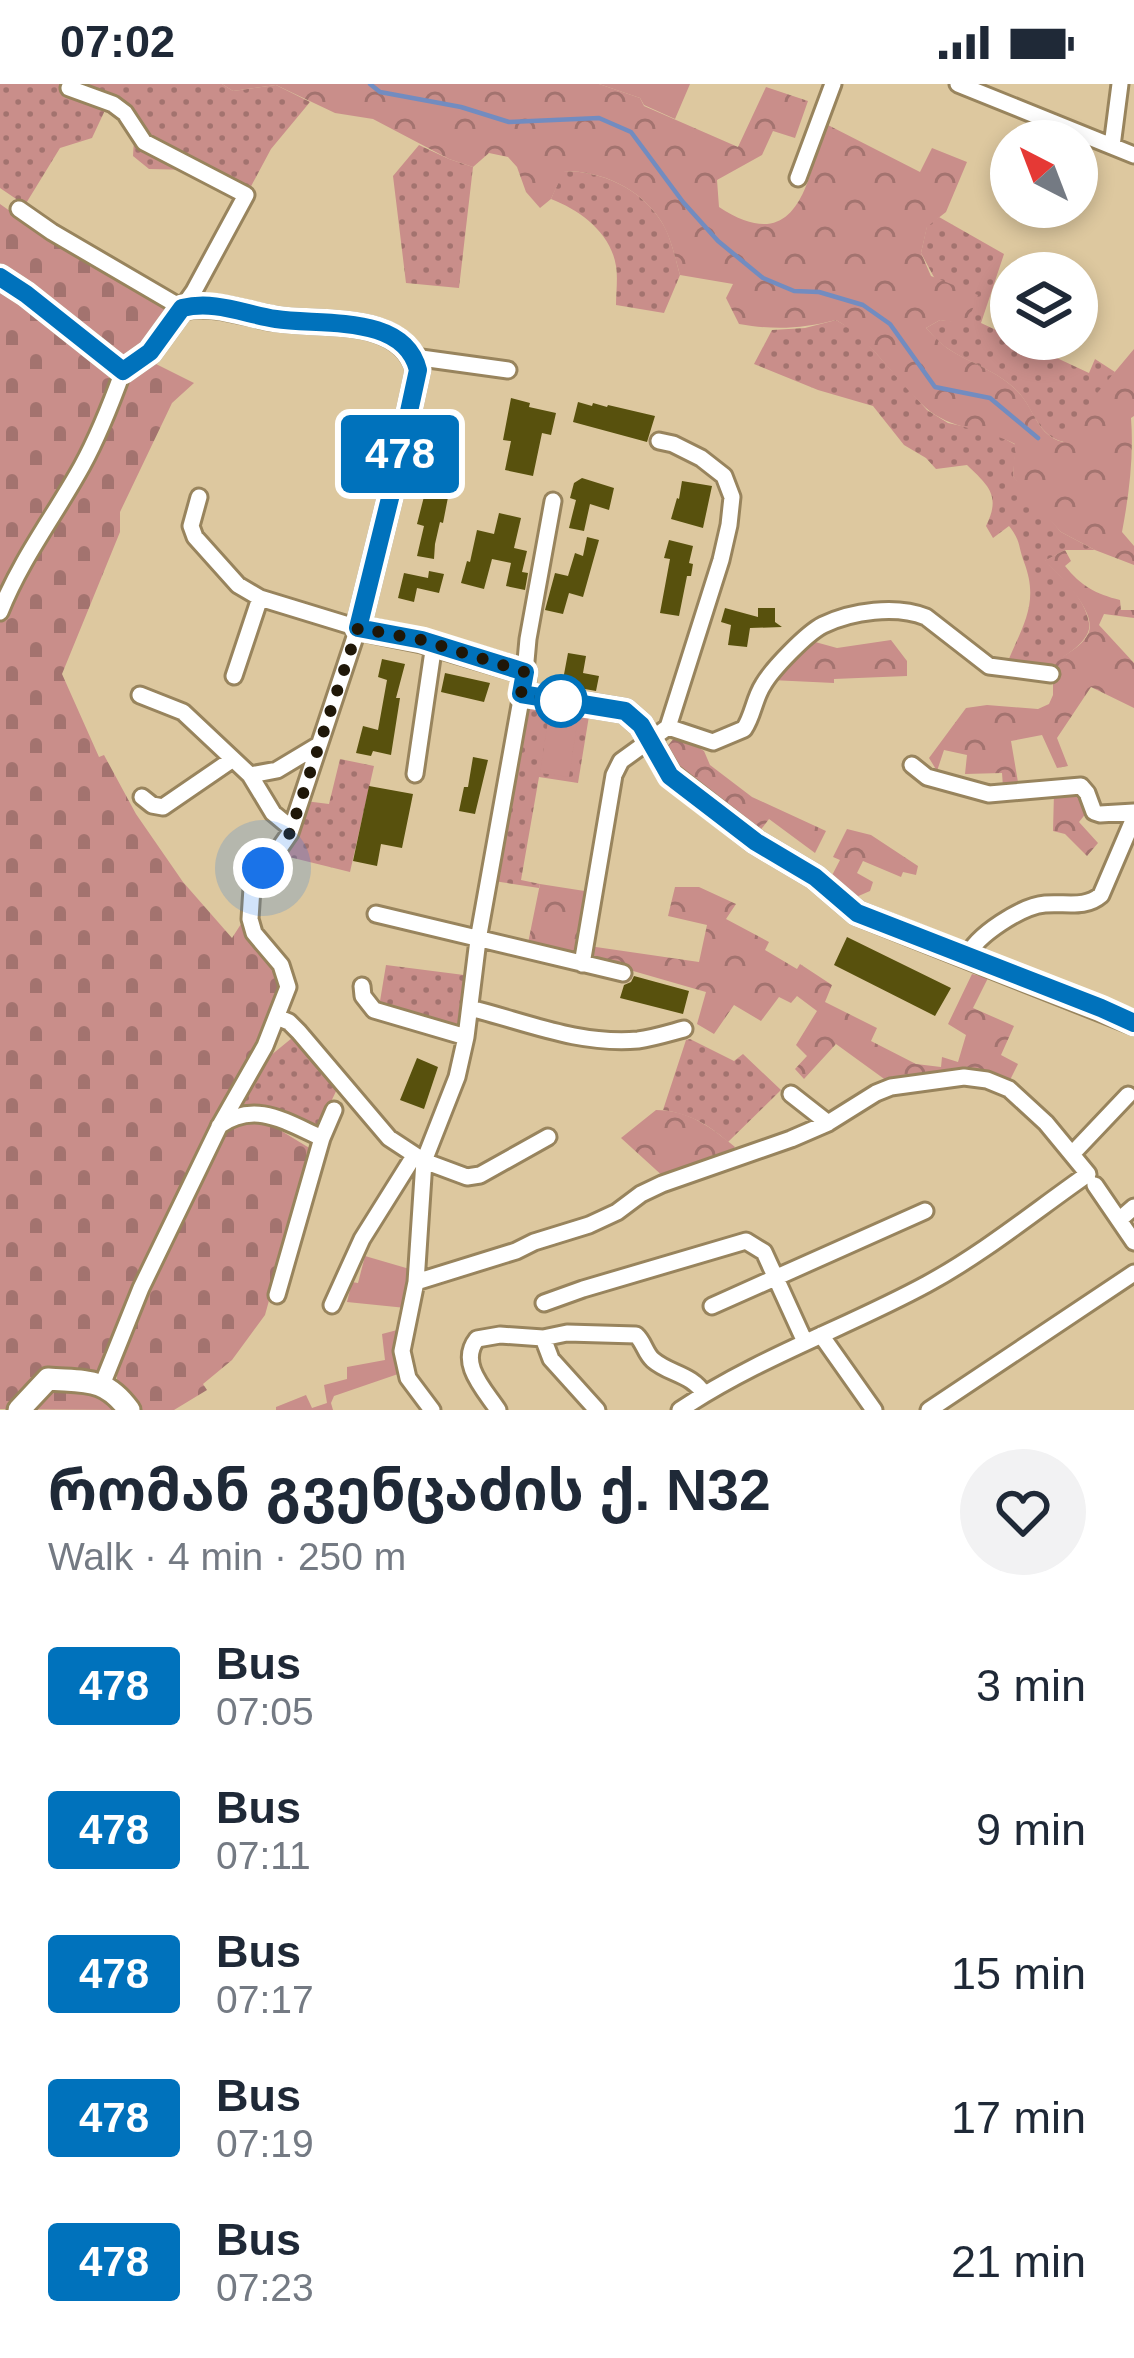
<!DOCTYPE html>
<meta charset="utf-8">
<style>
:root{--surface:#fff;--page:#f2f2f3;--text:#1f2937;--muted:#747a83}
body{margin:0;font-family:Helvetica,"Noto Sans Georgian",sans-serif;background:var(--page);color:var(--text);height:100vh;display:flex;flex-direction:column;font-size:45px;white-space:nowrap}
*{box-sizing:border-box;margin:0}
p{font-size:39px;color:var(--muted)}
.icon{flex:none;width:66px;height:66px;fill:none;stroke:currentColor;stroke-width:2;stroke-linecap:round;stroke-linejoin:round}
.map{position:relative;height:1326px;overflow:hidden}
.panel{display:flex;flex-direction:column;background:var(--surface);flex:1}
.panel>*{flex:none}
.badge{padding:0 24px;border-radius:9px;font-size:42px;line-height:78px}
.needle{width:78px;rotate:318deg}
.buttons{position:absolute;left:990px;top:36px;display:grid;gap:24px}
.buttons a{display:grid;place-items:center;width:108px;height:108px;border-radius:50%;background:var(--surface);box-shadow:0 6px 18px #0003;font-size:60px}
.you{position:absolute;width:60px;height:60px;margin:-30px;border:9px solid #fff;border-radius:50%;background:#1a73e8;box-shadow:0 0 0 18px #1a73e833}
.map>.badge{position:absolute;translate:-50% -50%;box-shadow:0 0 0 6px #fff}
.round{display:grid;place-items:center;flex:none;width:126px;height:126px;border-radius:63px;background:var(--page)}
.head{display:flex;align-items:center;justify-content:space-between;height:204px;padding:0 48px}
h1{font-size:57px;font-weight:700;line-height:90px}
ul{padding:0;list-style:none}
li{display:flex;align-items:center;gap:36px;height:144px;padding:0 48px}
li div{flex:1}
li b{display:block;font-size:45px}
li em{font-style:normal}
li .badge{min-width:132px;font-weight:700;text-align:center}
.status{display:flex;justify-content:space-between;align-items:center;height:84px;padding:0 60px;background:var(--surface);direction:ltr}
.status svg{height:33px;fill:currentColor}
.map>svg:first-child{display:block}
</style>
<div class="status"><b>07:02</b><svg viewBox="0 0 49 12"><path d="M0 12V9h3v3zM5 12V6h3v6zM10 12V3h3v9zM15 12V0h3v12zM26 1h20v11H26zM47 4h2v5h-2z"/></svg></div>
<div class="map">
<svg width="1134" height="1326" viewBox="0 0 1134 1326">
<defs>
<pattern id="grass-dots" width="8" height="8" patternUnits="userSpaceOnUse" patternTransform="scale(3)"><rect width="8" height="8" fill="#c98e8a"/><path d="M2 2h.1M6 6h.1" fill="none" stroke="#a3736f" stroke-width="1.8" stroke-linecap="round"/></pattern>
<pattern id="forest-crowns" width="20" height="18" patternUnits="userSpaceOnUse" patternTransform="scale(3)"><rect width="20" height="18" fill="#c98e8a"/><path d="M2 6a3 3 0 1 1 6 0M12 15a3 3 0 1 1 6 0" fill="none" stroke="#a3736f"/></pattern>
<pattern id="cemetery-stones" width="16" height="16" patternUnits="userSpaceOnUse" patternTransform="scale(3)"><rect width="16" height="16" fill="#c98e8a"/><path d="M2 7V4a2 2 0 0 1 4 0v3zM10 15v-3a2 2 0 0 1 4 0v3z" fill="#a3736f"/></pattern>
</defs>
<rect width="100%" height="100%" fill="#ddc89f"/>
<path fill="url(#grass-dots)" d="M 0,0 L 222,0 L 233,7 L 276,1 L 310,18 L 271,65 L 249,106 L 191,86 L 149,85 L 133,72 L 135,39 L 107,22 L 92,54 L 60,64 L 25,121 L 0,104 Z
M 419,61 L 449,75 L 473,83 L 459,204 L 406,199 L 393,92 Z
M 563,87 C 602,87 640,104 661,137 C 671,152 675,174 680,191 L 664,229 L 616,221 C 616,209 618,194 616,182 C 611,149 580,126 551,115 Z
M 939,133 L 1004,170 L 981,239 L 1011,253 L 1011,255 L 1016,255 L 1089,289 L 1095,275 L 1115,288 L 1064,358 C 1038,352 1035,328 1020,310 C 1000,287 970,280 947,264 C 939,259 932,250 926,244 L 940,236 L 958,238 L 921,169 L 927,142 Z
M 836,236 L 858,249 L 927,326 L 948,339 L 994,349 L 1016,361 L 1013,392 L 1061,448 L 1095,466 L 1065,466 L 1045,477 C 1062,493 1085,514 1089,539 C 1093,557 1059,577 1044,583 C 1034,587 1018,583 1006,582 C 1022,542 1040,520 1024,478 C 1018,462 1021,457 1009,442 L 993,454 L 986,442 C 1001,412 989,402 967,381 L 936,385 L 926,374 L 904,361 L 873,322 L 818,306 L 754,280 L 772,246 L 805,244 Z
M 528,620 L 590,626 L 578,699 L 539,693 L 521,796 L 540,800 L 539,804 L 494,797 L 524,623 Z
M 340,675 L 374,682 L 350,788 L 281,771 L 305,717 L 329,720 Z
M 386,881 L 464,891 L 457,945 L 379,923 Z
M 292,954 L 299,957 L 339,1001 L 318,1045 C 291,1034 266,1020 236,1025 L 259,981 Z
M 690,955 L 734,977 L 743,970 L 781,1006 L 728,1058 C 708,1040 690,1030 663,1026 L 686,956 Z"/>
<path fill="url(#forest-crowns)" d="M 222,0 L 599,0 L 640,14 L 644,22 L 738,63 L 766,3 L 808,17 L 795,54 L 773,47 L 762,71 L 717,96 L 719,123 C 798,175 809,97 824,39 L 920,88 L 932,64 L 967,78 L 946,128 L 927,143 L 921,169 L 931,192 L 978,211 L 970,232 L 958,239 L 940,236 L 926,244 C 933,251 940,259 947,264 C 971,280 1000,287 1020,310 C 1035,327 1038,352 1063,358 L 1093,314 L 1134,265 L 1134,332 L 1131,334 C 1134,372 1129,411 1122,448 L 1134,462 L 1134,481 L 1095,466 L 1061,448 L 1028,413 L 1013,392 L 1015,360 C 987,345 949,345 926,324 C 894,295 874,258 836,236 C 801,245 774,246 739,240 L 726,214 L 733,200 L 680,191 C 675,174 671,153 661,137 C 640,104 602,87 564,87 L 551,115 L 540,124 L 526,108 L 517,83 L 508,73 L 489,69 L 473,83 L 449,75 L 373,35 L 335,29 L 276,1 L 233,7 Z
M 1065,466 L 1071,477 L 1065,482 C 1081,502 1096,510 1120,516 L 1121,526 L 1134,526 L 1134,534 L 1104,530 L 1099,541 L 1134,579 L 1134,624 L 1091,603 L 1057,654 L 1068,682 L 1057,684 L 1042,651 L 1011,657 L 1019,704 L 1003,703 L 1002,689 L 965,690 L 967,671 L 944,666 L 937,687 L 929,674 L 966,624 L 987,621 L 1038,625 L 1049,620 L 1053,611 L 1053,596 L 1041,585 C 1055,576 1080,566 1088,550 C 1099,529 1058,489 1044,477 Z
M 808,556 L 837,564 L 891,556 L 907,577 L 907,592 L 834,595 L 834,599 L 771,596 Z
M 675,653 L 688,657 L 704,667 L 710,681 L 752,713 L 826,747 L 815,769 L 769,735 L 756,752 L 671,685 L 665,665 Z
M 1080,705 L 1087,728 L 1079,738 L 1098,759 L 1087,772 L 1065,750 L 1053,747 L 1054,708 Z
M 847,745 L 871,751 L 918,782 L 916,791 L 903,788 L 901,793 L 863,777 L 857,789 L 873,798 L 870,807 L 847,817 L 828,799 L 840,776 L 833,773 Z
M 540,800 L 591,808 L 581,869 L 528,859 Z
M 675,803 L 699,803 L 736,820 L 726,835 L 769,858 L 765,866 L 797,885 L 800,880 L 832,901 L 825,918 L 877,944 L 871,957 L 916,980 L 941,983 L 942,973 L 958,978 L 966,951 L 948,940 L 972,890 L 988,894 L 973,924 L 1014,942 L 1001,971 L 1018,980 L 1008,1000 L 904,998 L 893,992 L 887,997 L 836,960 L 804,995 L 795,985 L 807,972 L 796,961 L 817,927 L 797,912 L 791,919 L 779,913 L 761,937 L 734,921 L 714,950 L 697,940 L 706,908 L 588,874 L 589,862 L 699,878 L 707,841 L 668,832 Z
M 656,1026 C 688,1026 711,1043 735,1063 L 721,1076 L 666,1095 L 621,1054 Z"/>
<path fill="url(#cemetery-stones)" d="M 0,120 L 48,154 L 167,223 L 168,233 L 150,277 L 194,299 L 172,319 L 120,428 L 120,448 L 62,590 L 99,673 L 104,671 L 136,730 L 183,798 L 232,854 L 241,840 L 263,871 L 280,888 L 282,897 L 273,931 L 100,1286 L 87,1292 L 91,1303 L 119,1326 L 0,1325 Z
M 240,1035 L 270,1040 L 311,1065 L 265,1231 L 232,1276 L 203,1300 L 207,1306 L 174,1326 L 136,1326 C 117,1304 113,1298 120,1270 L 174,1147 L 225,1046 Z"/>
<path fill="#c98e8a" d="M 599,0 L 690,0 L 675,35 L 644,21 L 640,14 Z
M 549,630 L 578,634 L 569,693 L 540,689 Z
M 365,1172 L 413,1186 L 406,1224 L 347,1218 L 352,1198 L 358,1199 Z
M 401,1245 L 401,1289 L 334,1312 L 331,1319 L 333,1326 L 276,1326 L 276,1323 L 306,1311 L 312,1324 L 327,1319 L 324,1301 L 347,1295 L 347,1283 L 385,1276 L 382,1250 Z"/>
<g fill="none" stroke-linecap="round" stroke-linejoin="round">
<path stroke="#728cc0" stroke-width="4.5" d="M 370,0 L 380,8 L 461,23 L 509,38 L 599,34 L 631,48 L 683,118 L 718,157 L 763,194 L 794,207 L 819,208 L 863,221 L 890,240 L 935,303 L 990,314 L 1038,354"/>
</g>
<path fill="#58510d" d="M 511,314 L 530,319 L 529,323 L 556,329 L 551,351 L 542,349 L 533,392 L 505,386 L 511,357 L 503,356 Z
M 578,318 L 592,322 L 593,319 L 607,323 L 608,321 L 655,332 L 647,358 L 573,338 Z
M 431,385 L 458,392 L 454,404 L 450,403 L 443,439 L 440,438 L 435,460 L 434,475 L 417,472 L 424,442 L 417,440 Z
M 582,394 L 614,404 L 609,426 L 590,420 L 584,447 L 569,444 L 576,416 L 570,414 L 574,399 Z
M 682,397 L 712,402 L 703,444 L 671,435 L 677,414 L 679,415 Z
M 499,429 L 521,434 L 514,464 L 527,467 L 522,488 L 528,489 L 525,506 L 506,502 L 511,479 L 492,475 L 484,505 L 461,499 L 467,477 L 470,478 L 477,446 L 494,450 Z
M 587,453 L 599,456 L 583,513 L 569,509 L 563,530 L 545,526 L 555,489 L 568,492 L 575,469 L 583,472 Z
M 669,456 L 693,462 L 689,479 L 693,480 L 691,492 L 687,492 L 679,532 L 660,529 L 670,475 L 664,474 Z
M 429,487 L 444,490 L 439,509 L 417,504 L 414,518 L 398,514 L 404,489 L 428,494 Z
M 725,524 L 758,533 L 758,524 L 775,524 L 775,538 L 782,543 L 750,544 L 747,563 L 728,561 L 731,541 L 721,538 Z
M 568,569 L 586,572 L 583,589 L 599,592 L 596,607 L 562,601 Z
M 382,575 L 405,580 L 396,614 L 400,614 L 391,671 L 373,667 L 371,672 L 356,669 L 363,642 L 378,646 L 387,596 L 378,593 Z
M 445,589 L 490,599 L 484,618 L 441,608 Z
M 473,673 L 488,676 L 475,730 L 459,727 L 464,703 L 468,703 Z
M 369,702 L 413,710 L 402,764 L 381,760 L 377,782 L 353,777 Z
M 847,853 L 951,904 L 935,932 L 834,881 Z
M 634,892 L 689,907 L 683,930 L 620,914 L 624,901 L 631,898 Z
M 417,974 L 438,983 L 424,1025 L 400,1016 Z"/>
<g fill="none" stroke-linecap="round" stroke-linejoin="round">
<g stroke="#98845d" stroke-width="21">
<path id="street" d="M 958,0 L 1134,71
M 1112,62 L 1120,0
M 798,94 L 833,0
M 19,125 L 52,148 L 182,224 L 194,207 L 246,111 L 144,58 L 125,29 L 113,20 L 69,4
M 414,273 L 508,286
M 0,528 C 21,475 55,431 82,382 C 99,351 111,320 123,287
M 525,588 L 528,555 L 553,417
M 234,592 L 260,514
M 522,610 L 478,856 L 466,953 L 457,993 L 424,1077 L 467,1093 L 480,1091 L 548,1053
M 140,611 L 183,628 L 250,691 L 273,729 L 291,744
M 668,643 L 713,658 L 744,645 C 753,632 754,615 763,601 C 772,585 807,549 823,541 C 852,527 896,521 926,533 L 989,582 L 1051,590
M 912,681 L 927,693 L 989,710 L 1081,702 L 1087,709 L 1094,728 L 1100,730 L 1134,728
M 415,690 L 434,560
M 250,691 L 277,686 L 317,662
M 142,713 L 152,721 L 163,723 L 233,675
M 376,830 L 623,889
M 967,873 C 976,851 1022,822 1045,820 C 1065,818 1085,825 1101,811 L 1134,734
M 582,880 L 614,691 L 621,677 L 668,643 L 721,476 L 729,441 L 732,413 L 724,392 L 701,374 L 673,360 L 659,357
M 362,902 L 363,912 L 374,926 L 466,953
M 470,924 C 526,938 578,961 638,956 C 653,954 669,949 684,945
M 277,933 L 289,938 L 299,948 L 389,1054 L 424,1077 L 416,1198 L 402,1267 L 408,1294 L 432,1326
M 791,1010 L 828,1039
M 219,1042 C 255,1016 286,1038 322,1054
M 1073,1069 L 1128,1011
M 1095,1101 L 1134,1158
M 1119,1136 L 1134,1123
M 416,1198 L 516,1167 L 534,1158 L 589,1141 L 617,1128 L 641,1110 L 662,1100 L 791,1055 L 828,1039 L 876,1009 L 891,1003 L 964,993 L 987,996 L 1009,1005 L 1046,1039 L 1088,1090 C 1035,1127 984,1169 927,1200 C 846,1244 757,1274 680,1326
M 277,1211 L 322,1054 L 334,1026
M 544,1219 L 583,1205 L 746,1157 L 764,1168 L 805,1258
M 332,1221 L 362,1155 L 414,1072
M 712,1222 L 925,1127
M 821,1251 L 874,1326
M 543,1254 L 567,1249 L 636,1251 C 644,1258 645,1269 653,1276 C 669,1290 692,1290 704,1310
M 102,1301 L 141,1204 L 219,1043 L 265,962 L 288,903 L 281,881 L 254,849 L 250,835 L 252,804 L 290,749 L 358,544 L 260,514 L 238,501 L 195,453 L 191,442 L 199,413
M 498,1326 C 484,1305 458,1279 477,1255 L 500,1251 L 543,1254 L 551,1275 L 597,1326
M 929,1326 L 1134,1189"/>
</g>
<g stroke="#98845d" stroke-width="27">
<path id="secondary" d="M 0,193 L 26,210 L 123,287 L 150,268 L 182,224 C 215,217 244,230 276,235 C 320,242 403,229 418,286 L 392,406 L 358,544 L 422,557 L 525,588 L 522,610 L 625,627 L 641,641 L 670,691 L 756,758 L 815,793 L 857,829 L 1134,939
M 19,1326 L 48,1295 C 86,1298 105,1293 129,1326"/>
</g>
<use href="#street" stroke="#fff" stroke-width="15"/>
<use href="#secondary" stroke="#fff" stroke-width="21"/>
</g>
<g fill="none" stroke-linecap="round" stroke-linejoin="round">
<g stroke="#fff" stroke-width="27">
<path id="line" d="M 0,193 L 26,210 L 123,287 L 150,268 L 182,224 C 215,216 244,230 276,235 C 320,242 404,229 418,286 L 392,406 L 358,544 L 422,556 L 525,588 L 521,610 L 625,627 L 641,641 L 670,692 L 756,758 L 815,793 L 857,829 L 1101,924 L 1134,939"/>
</g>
<use href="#line" stroke="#0072bc" stroke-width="18"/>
<path stroke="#1f1708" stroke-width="12" stroke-dasharray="0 21.6" d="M 263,784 L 290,749 L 358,544 L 422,556 L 525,588 L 521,610 L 564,617 L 561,617"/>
</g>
<circle fill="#fff" stroke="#0072bc" stroke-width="6" cx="561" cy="617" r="24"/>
</svg>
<div class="buttons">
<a><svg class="needle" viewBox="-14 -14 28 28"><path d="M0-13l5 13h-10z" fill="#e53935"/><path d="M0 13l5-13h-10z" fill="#747a83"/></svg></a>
<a><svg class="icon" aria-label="layers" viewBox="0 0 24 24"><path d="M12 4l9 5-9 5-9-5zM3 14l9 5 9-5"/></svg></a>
</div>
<div class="you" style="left:263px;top:784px"></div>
<b class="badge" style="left:400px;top:370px;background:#0072bc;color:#fff">478</b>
</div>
<section class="panel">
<div class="head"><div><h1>რომან გვენცაძის ქ. N32</h1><p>Walk · 4 min · 250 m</p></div><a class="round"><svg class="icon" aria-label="heart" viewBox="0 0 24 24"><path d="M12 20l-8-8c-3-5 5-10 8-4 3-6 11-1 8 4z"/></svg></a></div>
<ul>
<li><span class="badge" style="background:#0072bc;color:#fff">478</span><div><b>Bus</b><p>07:05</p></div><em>3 min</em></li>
<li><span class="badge" style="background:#0072bc;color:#fff">478</span><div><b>Bus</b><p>07:11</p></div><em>9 min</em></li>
<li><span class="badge" style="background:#0072bc;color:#fff">478</span><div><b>Bus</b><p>07:17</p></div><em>15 min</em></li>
<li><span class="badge" style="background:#0072bc;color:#fff">478</span><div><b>Bus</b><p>07:19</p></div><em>17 min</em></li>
<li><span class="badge" style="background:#0072bc;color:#fff">478</span><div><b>Bus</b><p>07:23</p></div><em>21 min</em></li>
</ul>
</section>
